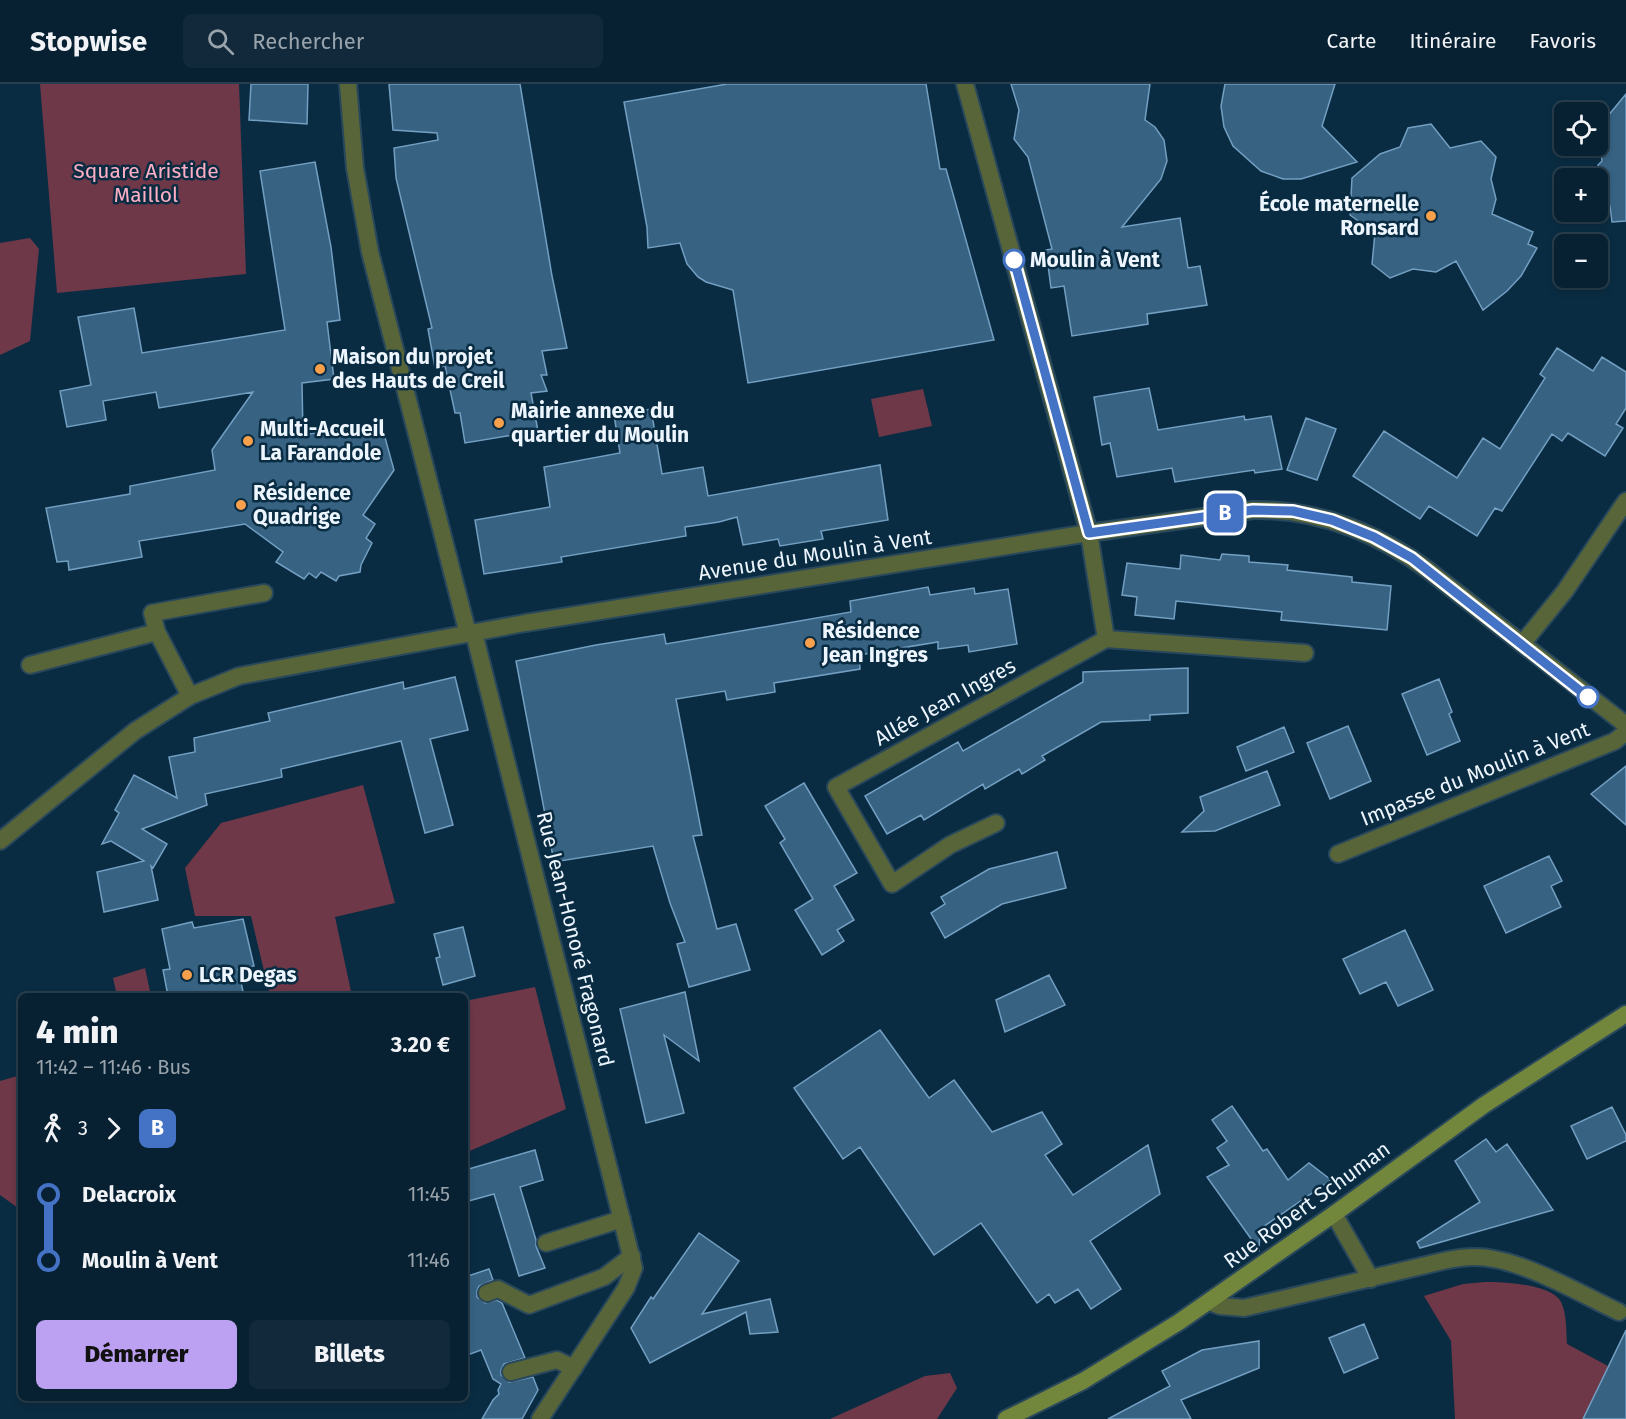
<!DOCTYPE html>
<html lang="fr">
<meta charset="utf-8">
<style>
:root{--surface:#082132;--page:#11293a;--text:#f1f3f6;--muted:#98a3ac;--line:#293e4d;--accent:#bca0f2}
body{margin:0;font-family:"Fira Sans",sans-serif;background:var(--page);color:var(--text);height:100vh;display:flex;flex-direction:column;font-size:22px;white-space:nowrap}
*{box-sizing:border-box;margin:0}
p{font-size:20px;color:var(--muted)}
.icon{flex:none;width:33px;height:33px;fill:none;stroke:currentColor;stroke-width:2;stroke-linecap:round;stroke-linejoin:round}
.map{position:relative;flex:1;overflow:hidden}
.side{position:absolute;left:18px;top:909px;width:450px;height:408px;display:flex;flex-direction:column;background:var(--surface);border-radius:9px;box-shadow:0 3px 9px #0003,0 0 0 2px var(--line)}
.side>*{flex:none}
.badge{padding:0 12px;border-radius:9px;font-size:21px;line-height:39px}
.buttons{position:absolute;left:1554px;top:18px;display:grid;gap:12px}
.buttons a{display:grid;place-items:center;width:54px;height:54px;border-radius:9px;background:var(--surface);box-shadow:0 3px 9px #0003,0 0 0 2px var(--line);font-size:30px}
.map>.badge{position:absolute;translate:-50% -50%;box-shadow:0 0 0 3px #fff}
.legs{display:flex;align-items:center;gap:9px;height:66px;padding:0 18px;font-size:20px}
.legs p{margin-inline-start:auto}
.summary{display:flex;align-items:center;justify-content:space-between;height:102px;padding:0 18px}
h1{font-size:33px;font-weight:800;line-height:45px}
.primary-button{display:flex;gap:12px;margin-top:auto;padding:12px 18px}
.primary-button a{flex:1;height:69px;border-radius:9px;background:var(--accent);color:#111;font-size:24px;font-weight:800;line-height:69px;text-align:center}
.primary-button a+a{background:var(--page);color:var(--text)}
ul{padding:0 18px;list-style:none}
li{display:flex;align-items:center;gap:21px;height:66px;font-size:22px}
li i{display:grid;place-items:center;width:9px;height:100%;margin:0 8px;background:currentColor}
li i::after{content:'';width:15px;height:15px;margin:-8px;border:4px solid;border-radius:50%;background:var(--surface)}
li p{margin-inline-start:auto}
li:first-child i{background:linear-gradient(#0000 50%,currentColor 0)}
li:last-child i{background:linear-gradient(currentColor 50%,#0000 0)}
header{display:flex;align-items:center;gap:36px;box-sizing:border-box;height:84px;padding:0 30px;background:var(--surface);border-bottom:2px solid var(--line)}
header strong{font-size:28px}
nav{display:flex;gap:33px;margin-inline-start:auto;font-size:21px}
.search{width:420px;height:54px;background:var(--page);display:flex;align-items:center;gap:15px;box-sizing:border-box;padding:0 21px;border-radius:9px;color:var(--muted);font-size:22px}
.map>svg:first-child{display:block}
</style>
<header>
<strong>Stopwise</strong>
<div class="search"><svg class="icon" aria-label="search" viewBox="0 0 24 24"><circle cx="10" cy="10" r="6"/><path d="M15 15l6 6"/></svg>Rechercher</div>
<nav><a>Carte</a><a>Itinéraire</a><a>Favoris</a></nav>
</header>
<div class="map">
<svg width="1626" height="1335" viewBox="0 0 1626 1335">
<rect width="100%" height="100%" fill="#0a2c42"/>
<path fill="#6e3848" d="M 40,0 L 239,0 L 246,190 L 57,209 Z
M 30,154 L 39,165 L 30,257 L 0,271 L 0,159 Z
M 923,305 L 932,342 L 879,353 L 871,315 Z
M 363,701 L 395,819 L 335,833 L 352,912 L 270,912 L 251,832 L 195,832 L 185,784 L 221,739 Z
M 145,884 L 151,912 L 117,912 L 113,894 Z
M 535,903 L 566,1025 L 465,1069 L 465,917 Z
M 21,991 L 21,1126 L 0,1111 L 0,997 Z
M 1485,1198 C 1504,1198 1551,1200 1561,1218 C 1567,1230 1566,1247 1567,1260 L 1608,1282 L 1583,1335 L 1455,1335 L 1451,1257 L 1424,1212 L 1463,1200 Z
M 950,1289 L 957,1304 L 937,1335 L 830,1335 L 925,1292 Z"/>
<path fill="#376282" stroke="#739fc2" stroke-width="1.5" d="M 251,0 L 308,0 L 307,40 L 249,36 Z
M 389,0 L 520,0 L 552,192 L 567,264 L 542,267 L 547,291 L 541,291 L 547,307 L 531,309 L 538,347 L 465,359 L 460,329 L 455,329 L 445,282 L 435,284 L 428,245 L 432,244 L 396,94 L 394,64 L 438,56 L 437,49 L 393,46 Z
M 727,0 L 926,0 L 940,85 L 946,85 L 994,256 L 748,299 L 733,206 L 706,198 L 698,193 L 687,180 L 680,159 L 648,164 L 647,143 L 624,18 Z
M 1011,0 L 1150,0 L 1145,36 L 1155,43 L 1164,56 L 1167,77 L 1161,95 L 1122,143 L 1180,134 L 1188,184 L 1200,182 L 1207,221 L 1147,230 L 1148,240 L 1072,252 L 1064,202 L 1051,204 L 1046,166 L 1052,165 L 1028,73 L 1014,55 L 1019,26 Z
M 1225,0 L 1335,0 L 1322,42 L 1357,78 L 1301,95 L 1283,95 L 1261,87 L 1233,62 L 1224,43 L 1221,22 Z
M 1626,10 L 1626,137 L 1612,138 L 1610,122 L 1598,119 L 1598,81 L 1602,77 L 1598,44 Z
M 1431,40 L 1450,64 L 1481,57 L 1496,73 L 1491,95 L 1496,115 L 1492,130 L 1533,148 L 1528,160 L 1537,164 L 1521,192 L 1507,207 L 1483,226 L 1456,177 L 1436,188 L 1413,185 L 1390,194 L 1372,180 L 1375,149 L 1350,131 L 1352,94 L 1380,70 L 1400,63 L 1408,44 Z
M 315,78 L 331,163 L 340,236 L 327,238 L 334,295 L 302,299 L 303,351 L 381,339 L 394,386 L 363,431 L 375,440 L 366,454 L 372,459 L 361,481 L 360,488 L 339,492 L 336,497 L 321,488 L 316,494 L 309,489 L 304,495 L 276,478 L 283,468 L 245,440 L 139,457 L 142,473 L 69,486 L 68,477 L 57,478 L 46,424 L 130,410 L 130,402 L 215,386 L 212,366 L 253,308 L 159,324 L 156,308 L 103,317 L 106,336 L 67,343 L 60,307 L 91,301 L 78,233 L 134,224 L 142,269 L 285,246 L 260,87 Z
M 1557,264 L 1593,287 L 1602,273 L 1626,288 L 1626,324 L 1616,340 L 1623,344 L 1605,372 L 1568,349 L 1562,357 L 1552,350 L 1502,427 L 1495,424 L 1477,452 L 1429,422 L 1420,435 L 1353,392 L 1384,347 L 1457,394 L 1483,354 L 1500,365 L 1545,294 L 1540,290 Z
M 1149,304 L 1158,346 L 1244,332 L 1245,336 L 1271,332 L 1282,385 L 1255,389 L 1254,386 L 1175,398 L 1172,384 L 1117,393 L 1110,359 L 1102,361 L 1094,313 Z
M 651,325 L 662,390 L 703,383 L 708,412 L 880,381 L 888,436 L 821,447 L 823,455 L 780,462 L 778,455 L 743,461 L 737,433 L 719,438 L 685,443 L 686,452 L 561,473 L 562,478 L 484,490 L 475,436 L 550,423 L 544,383 L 620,369 L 614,331 Z
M 1306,334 L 1336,345 L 1317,396 L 1287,386 Z
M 1222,470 L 1249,472 L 1249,478 L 1288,481 L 1287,486 L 1352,493 L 1352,498 L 1391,502 L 1387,546 L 1281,536 L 1282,528 L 1176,517 L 1174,535 L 1135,531 L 1137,513 L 1122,511 L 1127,479 L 1180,485 L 1181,471 L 1220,476 Z
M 928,503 L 930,511 L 974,504 L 975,510 L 1008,505 L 1017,560 L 969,568 L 968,561 L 938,565 L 938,558 L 859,571 L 860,585 L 774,599 L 775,608 L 727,616 L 725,607 L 676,615 L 702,751 L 693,752 L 717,845 L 736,840 L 750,886 L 689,903 L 677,860 L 685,858 L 670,819 L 653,762 L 554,778 L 516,577 L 596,561 L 664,550 L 666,560 L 851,528 L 850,517 Z
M 1188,584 L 1188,629 L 1150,631 L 1150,636 L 1101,638 L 1042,672 L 1045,676 L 1022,690 L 1019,685 L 985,705 L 983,700 L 924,736 L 921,731 L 887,750 L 865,712 L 958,658 L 963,667 L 1083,598 L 1083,588 Z
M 455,593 L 468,646 L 430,655 L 453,741 L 425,749 L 401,657 L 281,685 L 282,693 L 205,710 L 207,721 L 142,745 L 167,760 L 153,784 L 151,782 L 158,816 L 104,828 L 97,788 L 144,777 L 111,757 L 102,760 L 119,729 L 115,726 L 134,691 L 177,714 L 169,673 L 195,668 L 194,654 L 270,637 L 268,629 L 403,598 L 404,605 Z
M 1439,595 L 1452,628 L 1449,630 L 1460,657 L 1427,671 L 1402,610 Z
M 1348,642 L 1371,697 L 1330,715 L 1307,659 Z
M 1284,643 L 1294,668 L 1246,687 L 1237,663 Z
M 1626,682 L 1626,741 L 1591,710 Z
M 1267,687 L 1280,721 L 1215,747 L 1182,748 L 1204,727 L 1200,713 Z
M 804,699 L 857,789 L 834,802 L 854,836 L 837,846 L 844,857 L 822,871 L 795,826 L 813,815 L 780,759 L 785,755 L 765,722 Z
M 1057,768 L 1066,804 L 1002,820 L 945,854 L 931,829 L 945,820 L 941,813 L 989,785 Z
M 1549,772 L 1562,797 L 1551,802 L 1561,823 L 1506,849 L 1484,802 Z
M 243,835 L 254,882 L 238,885 L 244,912 L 168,912 L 163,886 L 170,885 L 162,845 L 192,838 L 194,844 Z
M 463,843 L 475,892 L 443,901 L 436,874 L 440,873 L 434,850 Z
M 1405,846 L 1433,906 L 1398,922 L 1386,898 L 1360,910 L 1343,875 Z
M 1049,891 L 1065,921 L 1005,948 L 996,916 Z
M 685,908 L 699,977 L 664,951 L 684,1029 L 646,1039 L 620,925 Z
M 880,946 L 929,1014 L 954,996 L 992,1048 L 1042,1028 L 1062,1060 L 1045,1071 L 1073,1111 L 1148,1061 L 1160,1110 L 1090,1157 L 1121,1205 L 1091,1225 L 1078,1205 L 1055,1219 L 1049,1210 L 1037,1219 L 981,1139 L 934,1171 L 860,1063 L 843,1075 L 794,1004 Z
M 1232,1022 L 1263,1067 L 1267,1065 L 1288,1096 L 1309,1079 L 1331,1096 L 1260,1145 L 1259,1166 L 1207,1093 L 1229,1081 L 1217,1064 L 1227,1057 L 1212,1036 Z
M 1612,1023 L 1626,1051 L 1626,1057 L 1587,1075 L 1571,1042 Z
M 1486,1055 L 1496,1068 L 1507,1060 L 1553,1126 L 1420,1164 L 1417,1158 L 1480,1118 L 1455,1077 Z
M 535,1066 L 543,1096 L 520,1103 L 536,1156 L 536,1162 L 545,1184 L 519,1192 L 494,1110 L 465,1118 L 465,1086 Z
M 699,1149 L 739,1177 L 702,1230 L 770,1215 L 778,1248 L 750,1250 L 746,1228 L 650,1279 L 631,1244 L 651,1213 L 653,1215 Z
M 489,1185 L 493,1196 L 479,1202 L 477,1207 L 477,1213 L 485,1219 L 497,1216 L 502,1219 L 525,1274 L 504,1280 L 501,1286 L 501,1291 L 509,1298 L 533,1293 L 538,1306 L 522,1335 L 482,1335 L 493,1316 L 499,1310 L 498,1306 L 501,1300 L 493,1295 L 481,1266 L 465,1272 L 465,1193 Z
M 1364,1240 L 1378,1274 L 1344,1289 L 1329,1254 Z
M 1626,1246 L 1626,1335 L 1583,1335 Z
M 1259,1257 L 1259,1284 L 1181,1316 L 1191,1335 L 1108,1335 L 1170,1302 L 1162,1287 L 1202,1266 Z"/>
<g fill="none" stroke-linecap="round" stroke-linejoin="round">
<g stroke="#2a485c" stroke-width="20">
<path id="service" d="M 157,548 L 152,529 L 264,509
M 30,581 L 157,548 L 190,612
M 1338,770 L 1615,657 L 1626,648
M 546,1159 L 622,1135
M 487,1209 L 498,1205 L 529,1221 L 604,1193 L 632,1172
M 511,1288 L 557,1276 L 574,1284"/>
</g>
<g stroke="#2a485c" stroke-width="20">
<path id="minor" d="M 348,0 L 355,84 L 370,168 L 468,550
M 965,0 L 1089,449 L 1106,555
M 474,549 L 634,1184 L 626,1204 L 540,1335
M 1522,560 L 1565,507 L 1626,417
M 996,739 L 950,761 L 892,800 L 836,703 L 1106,555 L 1305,569
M 0,757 L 135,647 L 190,612 L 239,592 L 525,539 L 1089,449 L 1253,426 C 1318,425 1376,448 1428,486 L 1626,641
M 1334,1130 L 1371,1195
M 1210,1218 L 1220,1222 L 1244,1224 L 1443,1177 C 1460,1173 1477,1171 1494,1175 C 1533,1182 1583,1211 1619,1228"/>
</g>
<g stroke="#2a485c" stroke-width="20">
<path id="secondary" d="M 1006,1335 L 1083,1297 L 1179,1238 L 1334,1130 L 1484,1021 L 1626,930"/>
</g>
<use href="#service" stroke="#586538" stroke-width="16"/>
<use href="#minor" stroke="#586538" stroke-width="16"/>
<use href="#secondary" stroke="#72863c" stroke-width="16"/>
</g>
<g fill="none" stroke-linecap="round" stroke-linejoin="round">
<g stroke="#fff" stroke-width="14">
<path id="line-1" d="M 1014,176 L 1089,449 L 1253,426 L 1293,427 L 1332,436 L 1374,453 L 1412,474 L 1588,613"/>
</g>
<use href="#line-1" stroke="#4472c4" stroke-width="9"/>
</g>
<g fill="#f8a04b" stroke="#0a2c42" stroke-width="2">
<circle cx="1431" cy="132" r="6"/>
<circle cx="320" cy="285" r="6"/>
<circle cx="499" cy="339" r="6"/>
<circle cx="248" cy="357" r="6"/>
<circle cx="241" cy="421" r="6"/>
<circle cx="810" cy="559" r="6"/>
<circle cx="187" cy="891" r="6"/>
</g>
<g fill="#fff" stroke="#4472c4" stroke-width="3">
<circle cx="1014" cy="176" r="10"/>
<circle cx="1588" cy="613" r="10"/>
</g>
<g text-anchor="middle" stroke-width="5" stroke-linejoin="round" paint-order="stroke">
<g font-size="21" fill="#feafc4" stroke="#0a2c42">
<text x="146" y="94">Square Aristide<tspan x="146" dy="24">Maillol</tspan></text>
</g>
<g font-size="21" font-weight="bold" fill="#edf6fe" stroke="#0a2c42" text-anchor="start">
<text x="1419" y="127" text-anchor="end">École maternelle<tspan x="1419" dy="24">Ronsard</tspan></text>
<text x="332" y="280">Maison du projet<tspan x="332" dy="24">des Hauts de Creil</tspan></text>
<text x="511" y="334">Mairie annexe du<tspan x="511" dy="24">quartier du Moulin</tspan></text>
<text x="260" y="352">Multi-Accueil<tspan x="260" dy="24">La Farandole</tspan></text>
<text x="253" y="416">Résidence<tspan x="253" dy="24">Quadrige</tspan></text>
<text x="822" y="554">Résidence<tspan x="822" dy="24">Jean Ingres</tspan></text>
<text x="199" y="898">LCR Degas</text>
</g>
<g font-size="21" font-weight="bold" fill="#edf6fe" stroke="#0a2c42" text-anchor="start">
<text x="1030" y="183">Moulin à Vent</text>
</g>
<g font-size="21" fill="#edf6fe" stroke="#0a2c42">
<text transform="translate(815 471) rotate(-9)" y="7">Avenue du Moulin à Vent</text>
<text transform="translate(945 618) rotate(-29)" y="7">Allée Jean Ingres</text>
<text transform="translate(1475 690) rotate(-22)" y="7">Impasse du Moulin à Vent</text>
<text transform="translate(575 855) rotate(76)" y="7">Rue Jean-Honoré Fragonard</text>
<text transform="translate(1307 1121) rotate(-36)" y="7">Rue Robert Schuman</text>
</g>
</g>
</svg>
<div class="buttons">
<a><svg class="icon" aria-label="locate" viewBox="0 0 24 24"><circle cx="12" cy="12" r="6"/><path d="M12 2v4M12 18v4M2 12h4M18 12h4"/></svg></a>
<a>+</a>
<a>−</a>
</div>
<b class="badge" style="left:1225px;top:429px;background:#4472c4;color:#fff">B</b>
<section class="side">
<div class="summary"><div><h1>4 min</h1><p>11:42 – 11:46 · Bus</p></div><b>3.20 €</b></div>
<div class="legs"><svg class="icon" aria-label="walk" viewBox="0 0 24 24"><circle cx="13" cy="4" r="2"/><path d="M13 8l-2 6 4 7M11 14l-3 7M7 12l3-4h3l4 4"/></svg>3<svg class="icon" aria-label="forward" viewBox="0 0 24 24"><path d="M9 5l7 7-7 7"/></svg><b class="badge" style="background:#4472c4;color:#fff">B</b></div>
<ul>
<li><i style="color:#4472c4"></i><b>Delacroix</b><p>11:45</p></li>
<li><i style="color:#4472c4"></i><b>Moulin à Vent</b><p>11:46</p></li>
</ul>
<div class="primary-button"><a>Démarrer</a><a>Billets</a></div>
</section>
</div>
